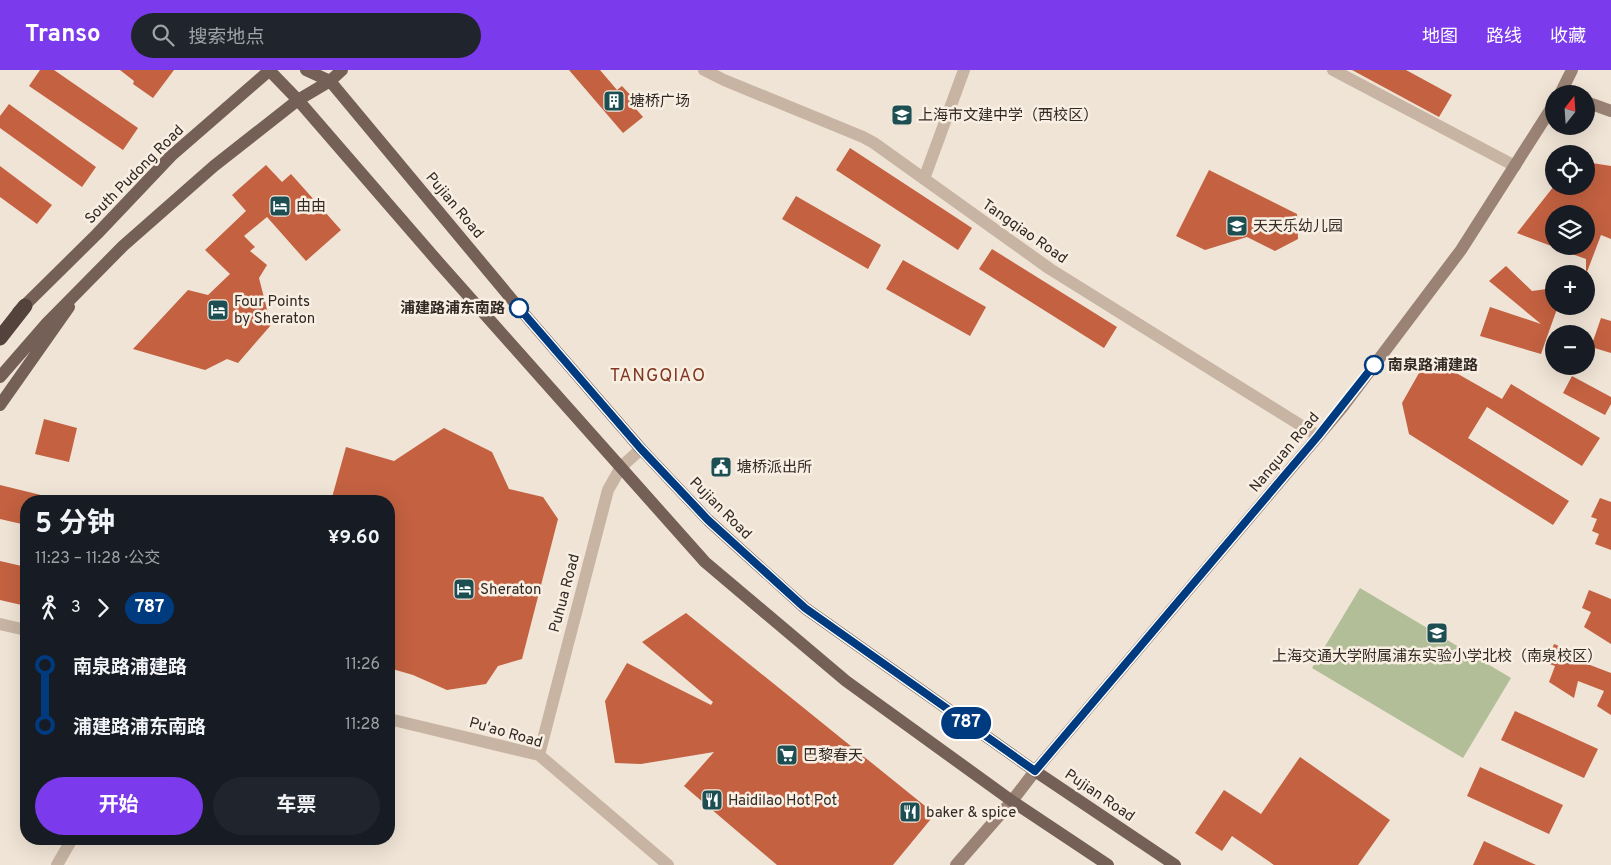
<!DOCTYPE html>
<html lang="zh">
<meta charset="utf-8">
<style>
:root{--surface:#171b24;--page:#20242c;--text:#f1f3f6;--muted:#9ea1a6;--accent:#7c3aed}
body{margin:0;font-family:Overpass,"Noto Sans SC",sans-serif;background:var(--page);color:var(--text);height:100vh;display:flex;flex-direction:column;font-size:19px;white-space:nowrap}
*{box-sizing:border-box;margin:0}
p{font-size:16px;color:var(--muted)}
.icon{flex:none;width:28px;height:28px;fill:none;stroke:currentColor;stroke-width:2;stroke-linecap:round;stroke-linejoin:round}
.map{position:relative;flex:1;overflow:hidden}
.details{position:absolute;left:20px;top:425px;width:375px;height:350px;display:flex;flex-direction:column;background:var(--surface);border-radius:20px;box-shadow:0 5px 20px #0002}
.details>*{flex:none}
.badge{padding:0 10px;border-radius:16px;font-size:18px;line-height:32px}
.needle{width:32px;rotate:17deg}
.tools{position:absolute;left:1545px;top:15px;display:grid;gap:10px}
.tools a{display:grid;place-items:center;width:50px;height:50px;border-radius:50%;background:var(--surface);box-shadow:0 5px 20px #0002;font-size:25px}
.map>.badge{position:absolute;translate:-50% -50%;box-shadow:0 0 0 2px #fff}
.legs{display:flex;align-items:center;gap:8px;height:55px;padding:0 15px;font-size:16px}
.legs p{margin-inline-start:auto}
.summary{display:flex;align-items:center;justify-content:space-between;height:85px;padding:0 15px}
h1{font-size:28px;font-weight:700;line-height:38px}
.button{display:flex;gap:10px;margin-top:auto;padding:10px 15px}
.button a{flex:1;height:58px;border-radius:30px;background:var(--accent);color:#fff;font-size:20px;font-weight:700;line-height:58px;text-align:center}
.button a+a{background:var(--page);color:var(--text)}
ul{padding:0 15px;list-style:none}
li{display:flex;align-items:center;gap:18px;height:60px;font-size:19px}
li i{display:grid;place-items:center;width:8px;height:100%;margin:0 6px;background:currentColor}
li i::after{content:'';width:12px;height:12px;margin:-6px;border:4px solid;border-radius:50%;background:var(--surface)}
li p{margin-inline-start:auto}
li:first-child i{background:linear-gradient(#0000 50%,currentColor 0)}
li:last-child i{background:linear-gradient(currentColor 50%,#0000 0)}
header{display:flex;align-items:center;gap:30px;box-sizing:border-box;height:70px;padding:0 25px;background:var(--accent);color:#fff}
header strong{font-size:24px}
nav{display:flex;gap:28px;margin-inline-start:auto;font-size:18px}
.search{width:350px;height:45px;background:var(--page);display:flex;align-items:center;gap:12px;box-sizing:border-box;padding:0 18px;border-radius:28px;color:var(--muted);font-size:19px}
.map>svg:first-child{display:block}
</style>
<header>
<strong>Transo</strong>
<div class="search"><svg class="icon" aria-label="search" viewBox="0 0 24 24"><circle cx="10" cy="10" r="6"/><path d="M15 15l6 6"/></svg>搜索地点</div>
<nav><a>地图</a><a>路线</a><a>收藏</a></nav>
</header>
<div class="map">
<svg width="1611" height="795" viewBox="0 0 1611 795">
<rect width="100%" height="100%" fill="#f0e4d6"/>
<path fill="#b1be97" d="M 1360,518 L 1511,608 L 1463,688 L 1312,598 Z"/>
<path fill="#c36141" d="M 40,0 L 54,0 L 138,58 L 123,80 L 29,16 Z
M 120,0 L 174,0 L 153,28 L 133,14 L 134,11 Z
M 569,0 L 600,0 L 617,20 L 622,16 L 634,29 L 630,32 L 643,47 L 623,63 Z
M 1352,0 L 1406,0 L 1452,25 L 1439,47 Z
M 9,34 L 96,97 L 82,117 L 0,58 L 0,46 Z
M 850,78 L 972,158 L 958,180 L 836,100 Z
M 1586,92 L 1611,96 L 1611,169 L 1601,165 L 1587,202 L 1586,202 L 1586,189 L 1555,178 L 1555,176 L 1586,176 L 1586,144 L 1554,144 L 1554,177 L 1517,163 L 1554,116 L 1586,116 Z
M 266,95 L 282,112 L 291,104 L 341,160 L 306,191 L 267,147 L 244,166 L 255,177 L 250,181 L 267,195 L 259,208 L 271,255 L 238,293 L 227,289 L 205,300 L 133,279 L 188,220 L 208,225 L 230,204 L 205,180 L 246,141 L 232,125 Z
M 0,96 L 52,135 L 37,154 L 0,127 Z
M 1209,100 L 1297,144 L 1298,169 L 1275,181 L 1247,167 L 1205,180 L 1176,166 Z
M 796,126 L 881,175 L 868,199 L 782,149 Z
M 992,179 L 1117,257 L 1104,278 L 979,199 Z
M 903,190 L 986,237 L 970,266 L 886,219 Z
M 1506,196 L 1532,221 L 1554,218 L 1554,236 L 1558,236 L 1541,284 L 1480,266 L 1490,237 L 1541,254 L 1489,211 Z
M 1601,248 L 1611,251 L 1611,283 L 1591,277 Z
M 1428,287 L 1502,329 L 1511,314 L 1600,368 L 1582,396 L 1487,337 L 1468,368 L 1569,431 L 1553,455 L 1409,364 L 1402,333 Z
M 1572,306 L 1611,327 L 1611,334 L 1605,345 L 1563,323 Z
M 44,349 L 77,358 L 69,392 L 35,384 Z
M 444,358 L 492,382 L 509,419 L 543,427 L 558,449 L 522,589 L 498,596 L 486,614 L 447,620 L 413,605 L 389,598 L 389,431 L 331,431 L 346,377 L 394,391 Z
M 0,415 L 49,427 L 49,431 L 26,431 L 26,455 L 0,449 Z
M 1600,428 L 1611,432 L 1611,480 L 1595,474 L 1599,464 L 1592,461 L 1597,449 L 1591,447 Z
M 0,491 L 26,497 L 26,536 L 0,530 Z
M 1589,520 L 1611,529 L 1611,574 L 1584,557 L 1591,542 L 1582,538 Z
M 686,543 L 935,744 L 893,795 L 777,795 L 684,716 L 714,682 L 641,694 L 615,693 L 605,631 L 627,593 L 711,635 L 713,632 L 642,572 Z
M 1554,574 L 1574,582 L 1569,587 L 1611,603 L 1611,645 L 1597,636 L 1604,621 L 1578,611 L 1574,628 L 1549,612 L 1555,596 L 1547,593 Z
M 1515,641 L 1598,679 L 1584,708 L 1501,670 Z
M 1300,687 L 1390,750 L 1358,795 L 1274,795 L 1232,766 L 1222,781 L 1195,763 L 1224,720 L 1261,744 Z
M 1480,697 L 1563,735 L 1549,764 L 1467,726 Z
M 1484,771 L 1536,795 L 1473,795 Z"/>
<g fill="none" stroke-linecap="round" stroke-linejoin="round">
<path stroke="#c7b4a3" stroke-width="12" d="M 704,0 L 724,10 L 863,67 L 874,73 L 1050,199 L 1318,366
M 1333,0 L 1515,96
M 924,109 L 964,0
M 0,554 L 26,560
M 389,649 L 539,685 L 668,795
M 539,685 L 608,420 L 621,397 L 641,379
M 57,795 L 72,769"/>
<path stroke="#9a8375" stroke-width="12" d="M 1560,24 L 1572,0
M 1586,32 L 1611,41
M 956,795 L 1012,731 L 1035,701 L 1342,338 L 1461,180 L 1554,34"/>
<path stroke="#746056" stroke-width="12" d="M 269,0 L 298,30 L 440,194 L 705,492 L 846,611 L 1012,731 L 1108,795
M 306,0 L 330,11 L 519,238 L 641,379 L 708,450 L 805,538 L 1035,701 L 1175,795
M 18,242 L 97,164 L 171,86 L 270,0
M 0,307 L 47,253 L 123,176 L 214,96 L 298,30 L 330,11 L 342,0
M 0,335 L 69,237"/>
<path stroke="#53433c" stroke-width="15" d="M 0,268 L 25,236"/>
</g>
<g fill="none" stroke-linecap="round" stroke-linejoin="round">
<g stroke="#fff" stroke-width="11">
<path id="line-1" d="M 519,238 L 641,379 L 708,450 L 805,538 L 1035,701 L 1318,366 L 1374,295"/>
</g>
<use href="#line-1" stroke="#003b80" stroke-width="8"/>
</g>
<defs>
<g id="building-square" transform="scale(1.125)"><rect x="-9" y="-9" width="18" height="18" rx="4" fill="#1c4e52" stroke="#f8eee2"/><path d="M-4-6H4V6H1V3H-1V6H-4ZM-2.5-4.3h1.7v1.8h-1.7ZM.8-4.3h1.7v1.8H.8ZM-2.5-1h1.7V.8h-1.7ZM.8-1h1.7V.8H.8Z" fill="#fff"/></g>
<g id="school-square" transform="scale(1.125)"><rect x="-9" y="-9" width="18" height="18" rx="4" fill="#1c4e52" stroke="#f8eee2"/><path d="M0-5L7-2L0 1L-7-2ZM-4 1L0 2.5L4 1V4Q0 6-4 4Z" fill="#fff"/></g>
<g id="hotel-square" transform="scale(1.125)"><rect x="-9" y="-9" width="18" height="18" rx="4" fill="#1c4e52" stroke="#f8eee2"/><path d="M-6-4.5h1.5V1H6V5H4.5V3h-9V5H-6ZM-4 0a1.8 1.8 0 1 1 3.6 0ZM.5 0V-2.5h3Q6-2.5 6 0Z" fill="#fff"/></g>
<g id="civic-square" transform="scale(1.125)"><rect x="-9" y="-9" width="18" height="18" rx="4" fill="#1c4e52" stroke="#f8eee2"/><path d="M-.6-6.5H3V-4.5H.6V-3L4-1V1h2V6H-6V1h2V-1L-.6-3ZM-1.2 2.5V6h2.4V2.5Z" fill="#fff"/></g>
<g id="supermarket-square" transform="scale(1.125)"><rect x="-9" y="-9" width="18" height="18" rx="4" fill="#1c4e52" stroke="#f8eee2"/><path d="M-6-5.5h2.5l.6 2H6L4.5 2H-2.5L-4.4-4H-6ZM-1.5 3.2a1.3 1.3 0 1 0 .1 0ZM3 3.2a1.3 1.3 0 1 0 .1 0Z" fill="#fff"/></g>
<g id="restaurant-square" transform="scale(1.125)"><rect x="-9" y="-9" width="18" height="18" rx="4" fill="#1c4e52" stroke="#f8eee2"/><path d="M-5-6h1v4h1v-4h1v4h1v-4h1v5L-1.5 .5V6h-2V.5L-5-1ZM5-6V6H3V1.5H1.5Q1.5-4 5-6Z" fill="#fff"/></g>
</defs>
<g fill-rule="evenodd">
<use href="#building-square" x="614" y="31"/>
<use href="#school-square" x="902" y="45"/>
<use href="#hotel-square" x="280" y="136"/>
<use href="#school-square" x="1237" y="156"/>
<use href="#hotel-square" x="218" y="240"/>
<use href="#civic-square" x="721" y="397"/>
<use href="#hotel-square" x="464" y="519"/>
<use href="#school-square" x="1437" y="563"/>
<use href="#supermarket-square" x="787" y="685"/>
<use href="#restaurant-square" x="712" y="730"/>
<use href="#restaurant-square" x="910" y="742"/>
</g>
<g fill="#fff" stroke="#003b80" stroke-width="2.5">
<circle cx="519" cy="238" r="9"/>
<circle cx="1374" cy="295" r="9"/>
</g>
<g text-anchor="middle" stroke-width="5" stroke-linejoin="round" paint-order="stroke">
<g font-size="15" fill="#322925" stroke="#f8eee2" text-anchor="start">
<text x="630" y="36">塘桥广场</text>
<text x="918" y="50">上海市文建中学（西校区）</text>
<text x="296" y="141">由由</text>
<text x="1253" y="161">天天乐幼儿园</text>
<text x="234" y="236">Four Points<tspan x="234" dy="17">by Sheraton</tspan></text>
<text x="737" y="402">塘桥派出所</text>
<text x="480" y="524">Sheraton</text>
<text x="1437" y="591" text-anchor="middle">上海交通大学附属浦东实验小学北校（南泉校区）</text>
<text x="803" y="690">巴黎春天</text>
<text x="728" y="735">Haidilao Hot Pot</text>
<text x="926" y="747">baker &amp; spice</text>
</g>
<g font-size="15" fill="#322925" stroke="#f8eee2">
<text transform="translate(134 104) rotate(-45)" y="5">South Pudong Road</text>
<text transform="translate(455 135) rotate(50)" y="5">Pujian Road</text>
<text transform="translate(1025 161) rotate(35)" y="5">Tangqiao Road</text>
<text transform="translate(1284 382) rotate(-50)" y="5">Nanquan Road</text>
<text transform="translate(721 438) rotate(45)" y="5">Pujian Road</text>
<text transform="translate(564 523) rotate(-75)" y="5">Puhua Road</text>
<text transform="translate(506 662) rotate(16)" y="5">Pu'ao Road</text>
<text transform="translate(1100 725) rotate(34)" y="5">Pujian Road</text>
</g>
<g font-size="15" font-weight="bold" fill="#322925" stroke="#f8eee2" text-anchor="end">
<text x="505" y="243">浦建路浦东南路</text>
<text x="1388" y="300" text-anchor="start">南泉路浦建路</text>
</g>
<g font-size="18" letter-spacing="1" fill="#7f3720" stroke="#f8eee2">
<text x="658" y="311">TANGQIAO</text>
</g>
</g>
</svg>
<div class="tools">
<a><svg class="needle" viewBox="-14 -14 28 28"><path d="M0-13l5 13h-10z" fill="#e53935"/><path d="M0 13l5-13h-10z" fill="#9ea1a6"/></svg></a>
<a><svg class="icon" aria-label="locate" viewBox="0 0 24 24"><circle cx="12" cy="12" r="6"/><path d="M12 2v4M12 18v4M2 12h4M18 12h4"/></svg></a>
<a><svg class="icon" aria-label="layers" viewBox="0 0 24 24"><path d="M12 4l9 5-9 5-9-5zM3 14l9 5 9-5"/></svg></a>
<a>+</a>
<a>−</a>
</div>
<b class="badge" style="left:966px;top:653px;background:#003b80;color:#fff">787</b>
<section class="details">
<div class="summary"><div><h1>5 分钟</h1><p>11:23 – 11:28 · 公交</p></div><b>¥9.60</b></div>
<div class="legs"><svg class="icon" aria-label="walk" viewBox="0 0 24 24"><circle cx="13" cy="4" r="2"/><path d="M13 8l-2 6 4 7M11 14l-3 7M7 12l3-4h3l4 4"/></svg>3<svg class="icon" aria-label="forward" viewBox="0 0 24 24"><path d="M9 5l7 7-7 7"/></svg><b class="badge" style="background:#003b80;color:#fff">787</b></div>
<ul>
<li><i style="color:#003b80"></i><b>南泉路浦建路</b><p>11:26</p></li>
<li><i style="color:#003b80"></i><b>浦建路浦东南路</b><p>11:28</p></li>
</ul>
<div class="button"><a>开始</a><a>车票</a></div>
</section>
</div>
